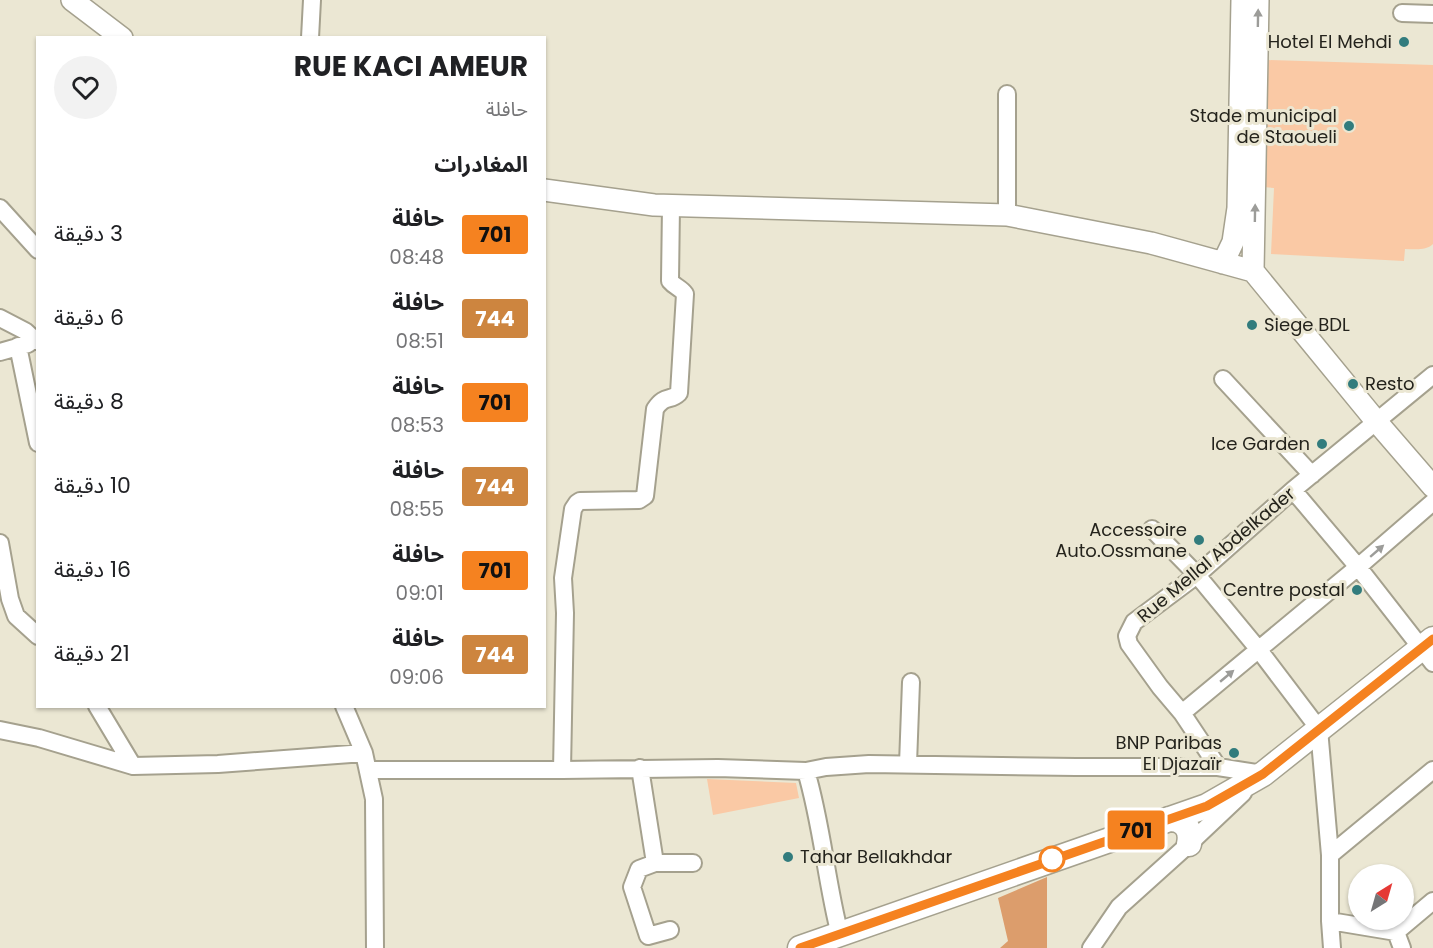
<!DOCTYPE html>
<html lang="ar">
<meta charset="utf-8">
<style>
:root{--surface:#fff;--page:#f2f2f2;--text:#202124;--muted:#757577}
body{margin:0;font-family:Poppins,"Noto Sans Arabic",sans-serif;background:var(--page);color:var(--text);direction:rtl;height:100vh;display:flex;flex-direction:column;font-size:22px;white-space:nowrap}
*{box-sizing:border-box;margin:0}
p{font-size:20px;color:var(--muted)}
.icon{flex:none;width:33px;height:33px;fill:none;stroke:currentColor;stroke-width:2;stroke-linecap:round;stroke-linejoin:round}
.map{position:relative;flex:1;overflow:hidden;direction:ltr}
.details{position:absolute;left:36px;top:36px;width:510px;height:672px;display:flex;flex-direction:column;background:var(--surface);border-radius:0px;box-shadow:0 2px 4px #0004;direction:rtl}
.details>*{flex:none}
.badge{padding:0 12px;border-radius:4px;font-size:21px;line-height:39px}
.needle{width:39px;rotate:37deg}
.tools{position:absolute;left:1348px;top:864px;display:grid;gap:12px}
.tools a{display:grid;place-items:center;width:66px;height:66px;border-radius:50%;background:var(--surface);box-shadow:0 2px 4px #0004;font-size:30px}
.map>.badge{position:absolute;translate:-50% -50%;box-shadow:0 0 0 3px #fff}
h2{padding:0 18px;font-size:22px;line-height:54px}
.round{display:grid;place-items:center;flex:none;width:63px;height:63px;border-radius:32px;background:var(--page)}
.head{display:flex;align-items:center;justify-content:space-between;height:102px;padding:0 18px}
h1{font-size:28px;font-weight:700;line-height:45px}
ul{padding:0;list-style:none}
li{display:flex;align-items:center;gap:18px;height:84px;padding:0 18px}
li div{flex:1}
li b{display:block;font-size:22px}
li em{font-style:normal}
li .badge{min-width:66px;font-weight:700;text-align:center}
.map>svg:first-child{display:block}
</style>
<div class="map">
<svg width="1433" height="948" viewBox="0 0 1433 948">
<rect width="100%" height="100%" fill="#ebe7d3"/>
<path fill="#fac9a5" d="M 1266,60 L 1433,65 L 1433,244 C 1426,251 1415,249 1405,249 L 1404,261 L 1271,254 L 1274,188 L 1263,187 Z
M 707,779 L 796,783 L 799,798 L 713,815 Z"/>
<path fill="#dc9d6c" d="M 1047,877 L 1047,948 L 1000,948 L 1008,941 L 998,898 Z"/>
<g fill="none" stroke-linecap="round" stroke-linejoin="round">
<g stroke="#a5a18e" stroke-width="20">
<path id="minor" d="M 1402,13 L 1433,14
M 310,38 L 312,0
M 0,208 L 38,250
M 1007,215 L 1007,94
M 0,318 L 25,331 L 36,341
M 18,346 L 38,443
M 0,352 L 28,344
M 1223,379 L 1312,475
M 1293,490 L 1358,567 L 1433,663
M 1152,529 L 1197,575 L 1259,650 L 1319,729 L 1330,855 L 1330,921 L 1332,948
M 0,543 L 10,599 L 16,616 L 38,636
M 97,706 L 133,766
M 344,706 L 364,753 L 374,799 L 375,948
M 1182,713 L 1358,567 L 1433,502
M 0,730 L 39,738 L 133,766 L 218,764 L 364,753
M 908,764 L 911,682
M 1218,767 L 1182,713 L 1160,687 L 1129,644 L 1127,636 L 1134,622 L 1197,575 L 1293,490 L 1433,375
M 640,768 L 655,863
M 368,770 L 562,770 L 718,768 L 806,771
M 562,770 L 565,613 L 563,578 L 573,509 L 577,503 L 580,501 L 639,500 L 645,496 L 655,409 C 665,394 670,402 679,393 L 685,294 C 681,288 675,287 670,281 L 671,206
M 1330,855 L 1433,770
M 1330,921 L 1396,932 L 1433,901
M 670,930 L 648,936 L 632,887 L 639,869 L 655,863 L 693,863
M 1396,932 L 1402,948
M 840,935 C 826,881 822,824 806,771 L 826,767 L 869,764 L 1076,767 L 1218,767 L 1263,774
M 1091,948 L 1119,907 L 1189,844 L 1243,793"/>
</g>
<g stroke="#a5a18e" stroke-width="24">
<path id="major" d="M 72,0 L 122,38
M 544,190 L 654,205 L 1007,215 L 1151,243 L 1253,271
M 1223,263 L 1233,242 L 1238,208 L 1242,0
M 1253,271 L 1376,421 L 1433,487
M 1253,271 L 1258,0"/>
</g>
<g stroke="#a5a18e" stroke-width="27">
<path id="highway" d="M 1169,819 C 1185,819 1192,830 1189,844
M 800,948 L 1207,806 L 1263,774 L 1433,639"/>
</g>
<use href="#minor" stroke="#fff" stroke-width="16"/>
<use href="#major" stroke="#fff" stroke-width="21"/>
<use href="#highway" stroke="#fff" stroke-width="24"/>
</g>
<defs><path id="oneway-solid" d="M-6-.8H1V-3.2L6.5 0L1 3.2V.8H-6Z" transform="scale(1.5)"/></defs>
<g fill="#9c9c99">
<use href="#oneway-solid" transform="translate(1258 18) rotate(-89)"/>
<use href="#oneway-solid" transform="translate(1255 213) rotate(-89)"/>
<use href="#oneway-solid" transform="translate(1377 551) rotate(-41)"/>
<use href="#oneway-solid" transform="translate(1227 676) rotate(-40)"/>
</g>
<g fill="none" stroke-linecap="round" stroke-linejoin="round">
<g stroke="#fff" stroke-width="14">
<path id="line" d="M 800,948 L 1207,806 L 1263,774 L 1433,639"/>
</g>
<use href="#line" stroke="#f58220" stroke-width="9"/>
</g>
<g fill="#327c7d" stroke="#ebe7d3" stroke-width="2">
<circle cx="1404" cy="42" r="6"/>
<circle cx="1349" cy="126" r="6"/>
<circle cx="1252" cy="325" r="6"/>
<circle cx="1353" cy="384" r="6"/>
<circle cx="1322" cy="444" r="6"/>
<circle cx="1199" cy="540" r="6"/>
<circle cx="1357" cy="590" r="6"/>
<circle cx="1234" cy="753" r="6"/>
<circle cx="788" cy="857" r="6"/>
</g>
<circle fill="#fff" stroke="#f58220" stroke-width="3" cx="1052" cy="859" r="12"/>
<g text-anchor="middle" stroke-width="6" stroke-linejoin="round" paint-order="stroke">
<g font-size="18" fill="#24231c" stroke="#ebe7d3" text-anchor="end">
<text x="1392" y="48">Hotel El Mehdi</text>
<text x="1337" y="122">Stade municipal<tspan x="1337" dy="21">de Staoueli</tspan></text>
<text x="1264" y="331" text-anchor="start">Siege BDL</text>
<text x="1365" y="390" text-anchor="start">Resto</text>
<text x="1310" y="450">Ice Garden</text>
<text x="1187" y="536">Accessoire<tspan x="1187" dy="21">Auto.Ossmane</tspan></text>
<text x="1345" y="596">Centre postal</text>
<text x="1222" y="749">BNP Paribas<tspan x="1222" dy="21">El Djazaïr</tspan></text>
<text x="800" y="863" text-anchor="start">Tahar Bellakhdar</text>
</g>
<g font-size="18" fill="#24231c" stroke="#ebe7d3">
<text transform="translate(1216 555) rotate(-40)" y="6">Rue Mellal Abdelkader</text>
</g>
</g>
</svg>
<div class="tools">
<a><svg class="needle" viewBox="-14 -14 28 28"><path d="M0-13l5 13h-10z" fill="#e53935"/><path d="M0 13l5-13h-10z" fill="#757577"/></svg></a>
</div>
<b class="badge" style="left:1136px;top:830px;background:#f58220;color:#111">701</b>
<section class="details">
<div class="head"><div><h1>RUE KACI AMEUR</h1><p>حافلة</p></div><a class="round"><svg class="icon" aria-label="heart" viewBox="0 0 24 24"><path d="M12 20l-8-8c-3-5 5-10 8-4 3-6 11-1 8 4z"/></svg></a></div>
<h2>المغادرات</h2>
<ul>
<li><span class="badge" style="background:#f58220;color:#111">701</span><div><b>حافلة</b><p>08:48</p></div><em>3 دقيقة</em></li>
<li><span class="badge" style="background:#cd853f;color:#fff">744</span><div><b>حافلة</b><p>08:51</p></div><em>6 دقيقة</em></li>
<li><span class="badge" style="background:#f58220;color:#111">701</span><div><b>حافلة</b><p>08:53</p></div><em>8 دقيقة</em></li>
<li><span class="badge" style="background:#cd853f;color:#fff">744</span><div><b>حافلة</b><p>08:55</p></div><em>10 دقيقة</em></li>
<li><span class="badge" style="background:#f58220;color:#111">701</span><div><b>حافلة</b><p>09:01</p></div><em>16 دقيقة</em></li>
<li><span class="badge" style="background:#cd853f;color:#fff">744</span><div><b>حافلة</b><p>09:06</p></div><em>21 دقيقة</em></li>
</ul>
</section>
</div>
